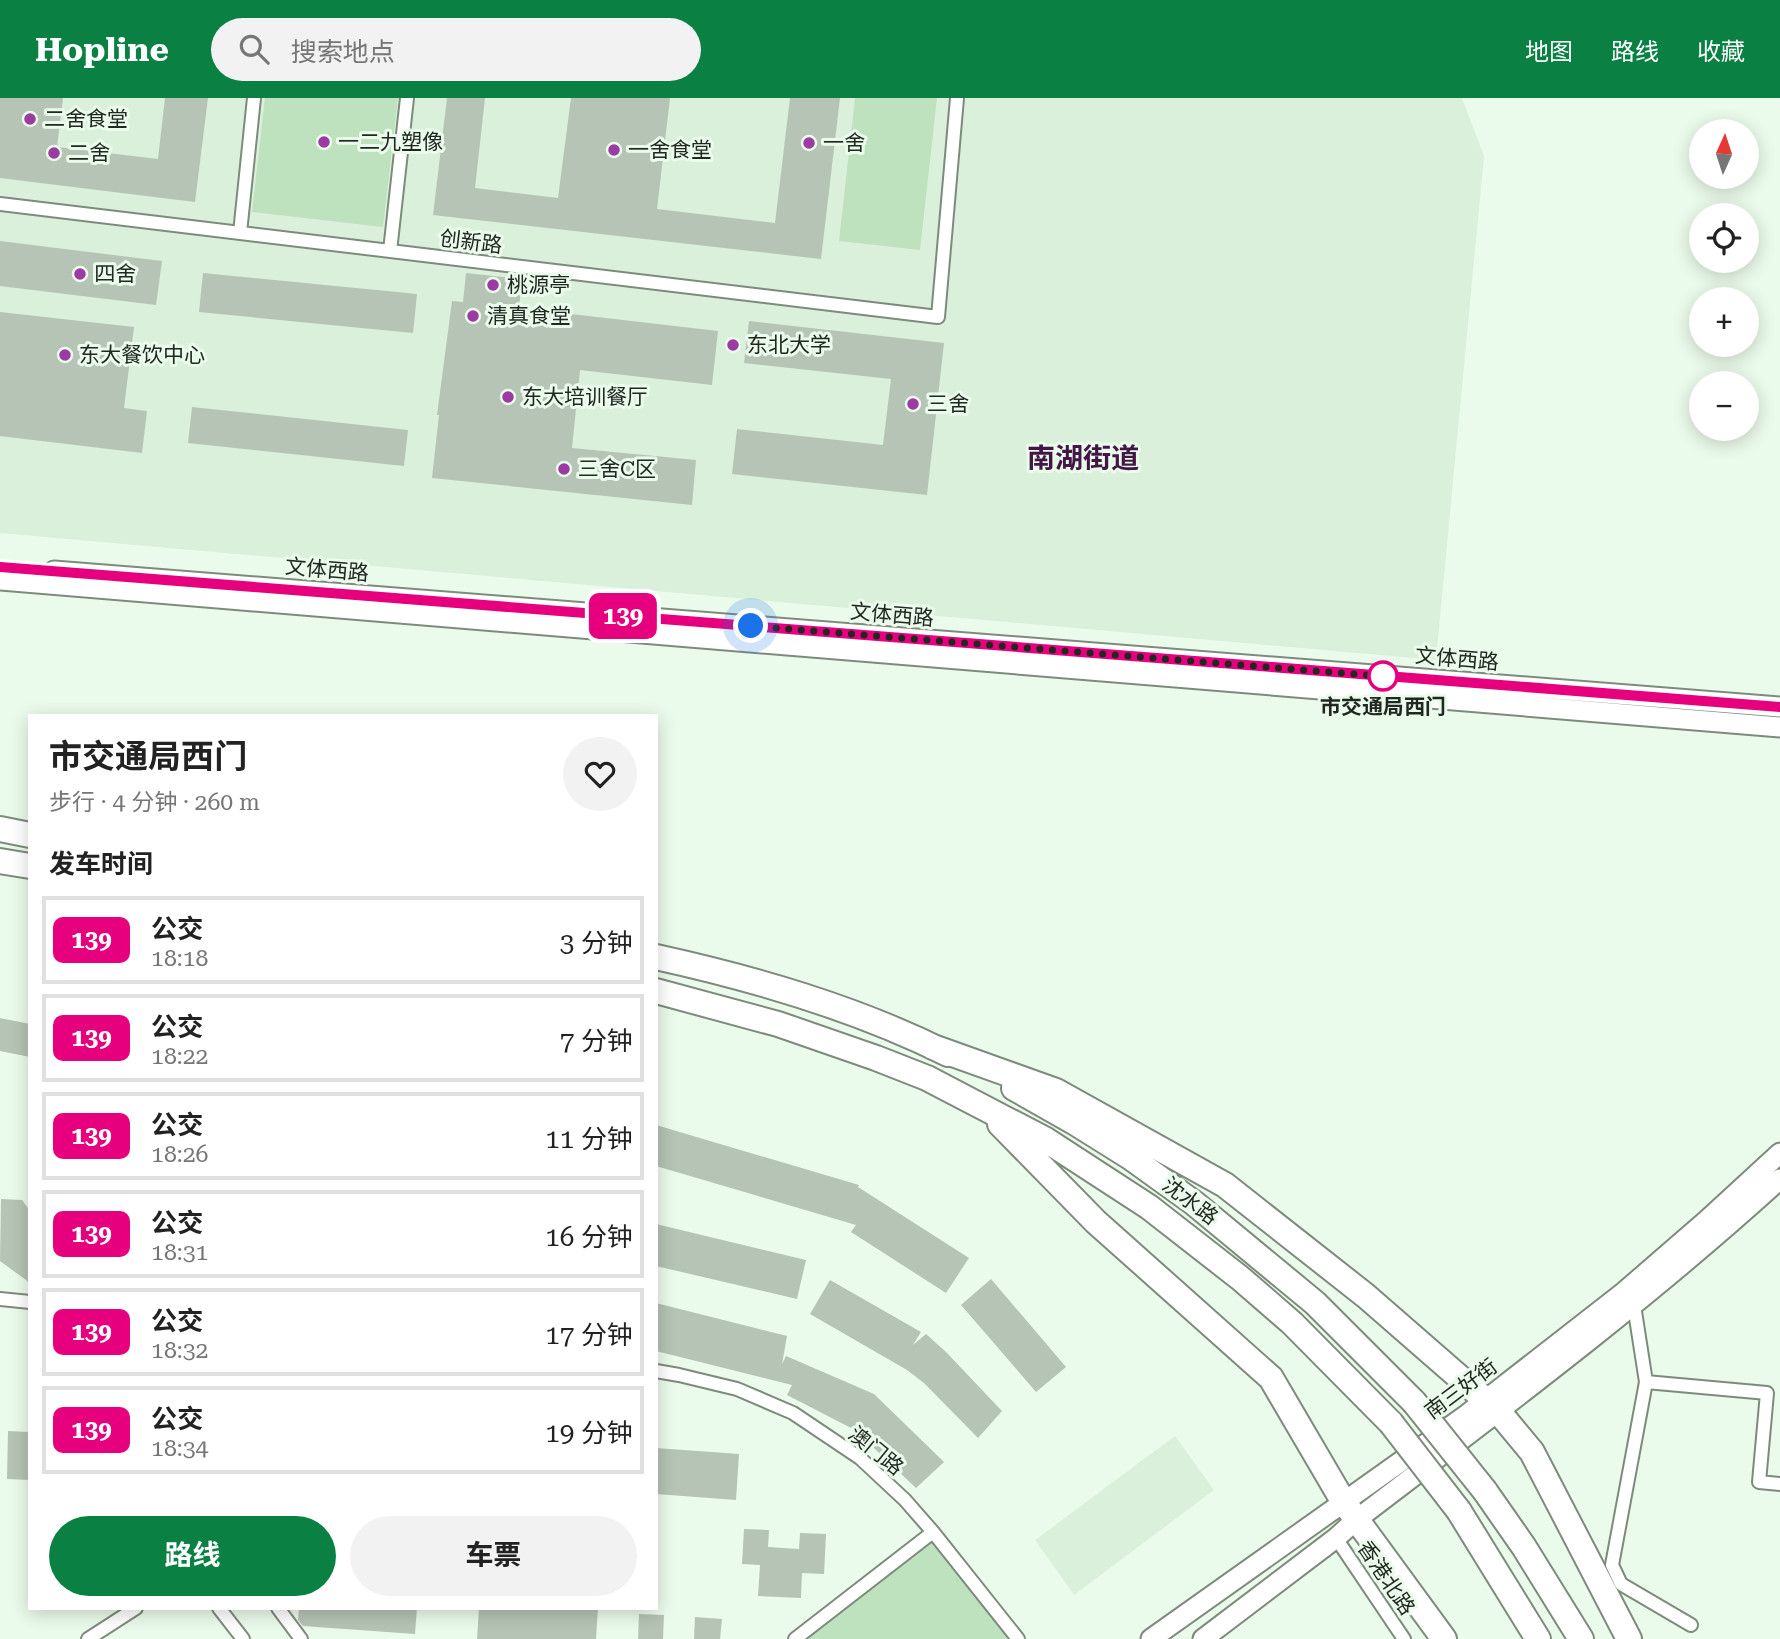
<!DOCTYPE html>
<html lang="zh">
<meta charset="utf-8">
<style>
:root{--surface:#fff;--page:#f2f2f2;--text:#222;--muted:#767676;--line:#e0e0e0;--accent:#0b8043}
body{margin:0;font-family:"Roboto Serif","Noto Sans SC",serif;background:var(--page);color:var(--text);height:100vh;display:flex;flex-direction:column;font-size:26px;white-space:nowrap}
*{box-sizing:border-box;margin:0}
p{font-size:23px;color:var(--muted)}
.icon{flex:none;width:38px;height:38px;fill:none;stroke:currentColor;stroke-width:2;stroke-linecap:round;stroke-linejoin:round}
.map{position:relative;flex:1;overflow:hidden}
.details{position:absolute;left:28px;top:616px;width:630px;height:896px;display:flex;flex-direction:column;background:var(--surface);border-radius:0px;box-shadow:0 4px 18px #0003}
.details>*{flex:none}
.badge{padding:0 14px;border-radius:10px;font-size:24px;line-height:46px}
.needle{width:46px;rotate:3deg}
.buttons{position:absolute;left:1689px;top:21px;display:grid;gap:14px}
.buttons a{display:grid;place-items:center;width:70px;height:70px;border-radius:50%;background:var(--surface);box-shadow:0 4px 18px #0003;font-size:35px}
.you{position:absolute;width:35px;height:35px;margin:-18px;border:5px solid #fff;border-radius:50%;background:#1a73e8;box-shadow:0 0 0 10px #1a73e833}
.map>.badge{position:absolute;translate:-50% -50%;box-shadow:0 0 0 4px #fff}
h2{padding:0 21px;font-size:26px;line-height:63px}
.round{display:grid;place-items:center;flex:none;width:74px;height:74px;border-radius:37px;background:var(--page)}
.overview{display:flex;align-items:center;justify-content:space-between;height:119px;padding:0 21px}
h1{font-size:33px;font-weight:700;line-height:52px}
.primary-button{display:flex;gap:14px;margin-top:auto;padding:14px 21px}
.primary-button a{flex:1;height:80px;border-radius:42px;background:var(--accent);color:#fff;font-size:28px;font-weight:700;line-height:80px;text-align:center}
.primary-button a+a{background:var(--page);color:var(--text)}
ul{padding:0;list-style:none}
li{display:flex;align-items:center;gap:21px;height:88px;margin:0 14px 10px;padding:0 7px;border:4px solid var(--line);border-radius:0px}
li div{flex:1}
li b{display:block;font-size:26px}
li em{font-style:normal}
li .badge{min-width:77px;font-weight:700;text-align:center}
header{display:flex;align-items:center;gap:42px;box-sizing:border-box;height:98px;padding:0 35px;background:var(--accent);color:#fff}
header strong{font-size:33px}
nav{display:flex;gap:38px;margin-inline-start:auto;font-size:24px}
.search{width:490px;height:63px;background:var(--page);display:flex;align-items:center;gap:18px;box-sizing:border-box;padding:0 24px;border-radius:38px;color:var(--muted);font-size:26px}
.map>svg:first-child{display:block}
</style>
<header>
<strong>Hopline</strong>
<div class="search"><svg class="icon" aria-label="search" viewBox="0 0 24 24"><circle cx="10" cy="10" r="6"/><path d="M15 15l6 6"/></svg>搜索地点</div>
<nav><a>地图</a><a>路线</a><a>收藏</a></nav>
</header>
<div class="map">
<svg width="1780" height="1541" viewBox="0 0 1780 1541">
<rect width="100%" height="100%" fill="#ebfbeb"/>
<path fill="#daf0da" d="M 0,0 L 1462,0 L 1484,58 L 1436,562 L 0,435 Z
M 1175,1338 L 1214,1392 L 1074,1497 L 1035,1442 Z"/>
<path fill="#bee2bd" d="M 265,0 L 398,0 L 383,129 L 252,114 Z
M 855,0 L 937,0 L 920,152 L 839,143 Z
M 933,1434 L 1018,1541 L 795,1541 Z"/>
<path fill="#b5c4b5" d="M 0,0 L 63,0 L 57,49 L 158,61 L 165,0 L 208,0 L 195,104 L 0,80 Z
M 447,0 L 485,0 L 475,90 L 558,100 L 571,0 L 670,0 L 657,111 L 775,125 L 790,0 L 840,0 L 821,161 L 433,117 Z
M 0,143 L 162,163 L 156,207 L 0,188 Z
M 203,175 L 417,196 L 413,235 L 199,214 Z
M 466,175 L 522,181 L 519,210 L 718,233 L 712,287 L 580,272 L 572,350 L 696,362 L 692,407 L 432,380 L 439,317 L 437,317 L 452,203 L 463,204 Z
M 0,214 L 134,229 L 124,310 L 147,313 L 142,355 L 0,338 Z
M 749,223 L 944,245 L 927,397 L 732,376 L 737,331 L 883,347 L 891,281 L 744,265 Z
M 192,309 L 408,332 L 404,368 L 188,345 Z
M 0,920 L 30,926 L 30,959 L 0,953 Z
M 656,1027 L 859,1087 L 858,1089 L 969,1160 L 946,1195 L 851,1134 L 856,1127 L 656,1068 Z
M 1,1101 L 22,1102 L 30,1113 L 30,1185 L 0,1163 Z
M 656,1126 L 806,1162 L 797,1201 L 656,1168 Z
M 991,1181 L 1066,1269 L 1036,1294 L 961,1207 Z
M 830,1182 L 921,1234 L 913,1247 L 926,1236 L 946,1254 L 1002,1313 L 978,1340 L 924,1285 L 907,1272 L 810,1216 Z
M 656,1205 L 787,1238 L 782,1266 L 786,1258 L 874,1296 L 944,1364 L 916,1390 L 855,1332 L 787,1297 L 792,1287 L 656,1253 Z
M 8,1333 L 30,1334 L 30,1382 L 7,1381 Z
M 656,1350 L 739,1356 L 736,1402 L 656,1396 Z
M 744,1431 L 769,1432 L 768,1449 L 799,1451 L 800,1435 L 826,1436 L 824,1476 L 802,1475 L 801,1500 L 758,1498 L 760,1467 L 742,1466 Z
M 299,1510 L 417,1510 L 415,1536 L 303,1528 L 298,1522 Z
M 479,1510 L 598,1510 L 596,1541 L 477,1541 Z
M 639,1516 L 664,1517 L 663,1541 L 638,1541 Z
M 695,1519 L 722,1521 L 720,1541 L 694,1541 Z"/>
<g fill="none" stroke-linecap="round" stroke-linejoin="round">
<g stroke="#7d8b7c" stroke-width="16">
<path id="street" d="M 0,106 L 938,219 L 957,0
M 240,135 L 254,0
M 390,153 L 407,0
M 0,1201 L 30,1204
M 1634,1207 L 1646,1284 L 1612,1467 L 1621,1486 L 1691,1527
M 656,1273 L 679,1277 L 737,1291 L 793,1315 L 860,1360 L 905,1402 L 933,1434 L 1018,1541
M 1646,1284 L 1767,1295 L 1759,1384 L 1780,1386
M 1336,1440 L 1404,1541
M 219,1510 L 243,1541
M 278,1510 L 301,1541
M 88,1541 L 136,1510
M 795,1541 L 933,1434"/>
</g>
<g stroke="#7d8b7c" stroke-width="23">
<path id="secondary" d="M 54,473 L 1780,609
M 0,482 L 1780,629
M 1151,1541 L 1465,1318 L 1624,1194 L 1706,1123 L 1780,1055
M 1203,1541 L 1336,1440 L 1356,1422 C 1500,1312 1646,1203 1780,1081"/>
</g>
<g stroke="#7d8b7c" stroke-width="28">
<path id="highway" d="M 0,731 L 30,737
M 0,763 L 30,768
M 656,859 C 756,881 856,910 948,956
M 656,893 L 778,926 L 876,960 L 927,980 L 1046,1042 L 1149,1109 L 1240,1180 L 1292,1225 L 1391,1325
M 933,949 L 1056,993 L 1225,1087 L 1366,1198 L 1498,1313 L 1532,1354 L 1629,1541
M 1014,990 L 1074,1024 L 1130,1059 L 1194,1105 L 1315,1205 L 1414,1304
M 1000,1026 L 1096,1124 L 1271,1280 L 1343,1403 L 1444,1541
M 1485,1393 L 1524,1449 L 1581,1541
M 1459,1413 L 1538,1541"/>
</g>
<use href="#street" stroke="#fff" stroke-width="12"/>
<use href="#secondary" stroke="#fff" stroke-width="19"/>
<use href="#highway" stroke="#fff" stroke-width="24"/>
<g stroke="#7d8b7c" stroke-width="28" stroke-linecap="butt">
<path id="highway-bridge" d="M 1414,1304 L 1485,1393
M 1391,1325 L 1459,1413"/>
</g>
<use href="#highway-bridge" stroke="#fff" stroke-width="24"/>
</g>
<g fill="none" stroke-linecap="round" stroke-linejoin="round">
<g stroke="#fff" stroke-width="16">
<path id="line" d="M 0,469 L 1780,609"/>
</g>
<use href="#line" stroke="#e6007e" stroke-width="10"/>
<path stroke="#212721" stroke-width="7" stroke-dasharray="0 12.6" d="M 751,528 L 1391,579 L 1383,578"/>
</g>
<g fill="#9b3ba3" stroke="#ebfbeb" stroke-width="2.5">
<circle cx="30" cy="21" r="7"/>
<circle cx="324" cy="44" r="7"/>
<circle cx="809" cy="45" r="7"/>
<circle cx="614" cy="52" r="7"/>
<circle cx="54" cy="55" r="7"/>
<circle cx="80" cy="176" r="7"/>
<circle cx="493" cy="187" r="7"/>
<circle cx="473" cy="218" r="7"/>
<circle cx="733" cy="247" r="7"/>
<circle cx="65" cy="257" r="7"/>
<circle cx="508" cy="299" r="7"/>
<circle cx="913" cy="306" r="7"/>
<circle cx="564" cy="371" r="7"/>
</g>
<circle fill="#fff" stroke="#e6007e" stroke-width="3.5" cx="1383" cy="578" r="14"/>
<g text-anchor="middle" stroke-width="6" stroke-linejoin="round" paint-order="stroke">
<g font-size="21" fill="#212721" stroke="#ebfbeb" text-anchor="start">
<text x="44" y="28">二舍食堂</text>
<text x="338" y="51">一二九塑像</text>
<text x="823" y="52">一舍</text>
<text x="628" y="59">一舍食堂</text>
<text x="68" y="62">二舍</text>
<text x="94" y="183">四舍</text>
<text x="507" y="194">桃源亭</text>
<text x="487" y="225">清真食堂</text>
<text x="747" y="254">东北大学</text>
<text x="79" y="264">东大餐饮中心</text>
<text x="522" y="306">东大培训餐厅</text>
<text x="927" y="313">三舍</text>
<text x="578" y="378">三舍C区</text>
</g>
<g font-size="21" fill="#212721" stroke="#ebfbeb">
<text transform="translate(471 144) rotate(7)" y="7">创新路</text>
<text transform="translate(327 472) rotate(5)" y="7">文体西路</text>
<text transform="translate(892 517) rotate(5)" y="7">文体西路</text>
<text transform="translate(1457 561) rotate(5)" y="7">文体西路</text>
<text transform="translate(1190 1103) rotate(37)" y="7">沈水路</text>
<text transform="translate(1461 1291) rotate(-37)" y="7">南三好街</text>
<text transform="translate(876 1353) rotate(39)" y="7">澳门路</text>
<text transform="translate(1386 1480) rotate(56)" y="7">香港北路</text>
</g>
<g font-size="21" font-weight="bold" fill="#212721" stroke="#ebfbeb">
<text x="1383" y="616">市交通局西门</text>
</g>
<g font-size="28" font-weight="bold" fill="#441648" stroke="#ebfbeb">
<text x="1083" y="370">南湖街道</text>
</g>
</g>
</svg>
<div class="buttons">
<a><svg class="needle" viewBox="-14 -14 28 28"><path d="M0-13l5 13h-10z" fill="#e53935"/><path d="M0 13l5-13h-10z" fill="#767676"/></svg></a>
<a><svg class="icon" aria-label="locate" viewBox="0 0 24 24"><circle cx="12" cy="12" r="6"/><path d="M12 2v4M12 18v4M2 12h4M18 12h4"/></svg></a>
<a>+</a>
<a>−</a>
</div>
<div class="you" style="left:751px;top:528px"></div>
<b class="badge" style="left:623px;top:518px;background:#e6007e;color:#fff">139</b>
<section class="details">
<div class="overview"><div><h1>市交通局西门</h1><p>步行 · 4 分钟 · 260 m</p></div><a class="round"><svg class="icon" aria-label="heart" viewBox="0 0 24 24"><path d="M12 20l-8-8c-3-5 5-10 8-4 3-6 11-1 8 4z"/></svg></a></div>
<h2>发车时间</h2>
<ul>
<li><span class="badge" style="background:#e6007e;color:#fff">139</span><div><b>公交</b><p>18:18</p></div><em>3 分钟</em></li>
<li><span class="badge" style="background:#e6007e;color:#fff">139</span><div><b>公交</b><p>18:22</p></div><em>7 分钟</em></li>
<li><span class="badge" style="background:#e6007e;color:#fff">139</span><div><b>公交</b><p>18:26</p></div><em>11 分钟</em></li>
<li><span class="badge" style="background:#e6007e;color:#fff">139</span><div><b>公交</b><p>18:31</p></div><em>16 分钟</em></li>
<li><span class="badge" style="background:#e6007e;color:#fff">139</span><div><b>公交</b><p>18:32</p></div><em>17 分钟</em></li>
<li><span class="badge" style="background:#e6007e;color:#fff">139</span><div><b>公交</b><p>18:34</p></div><em>19 分钟</em></li>
</ul>
<div class="primary-button"><a>路线</a><a>车票</a></div>
</section>
</div>
